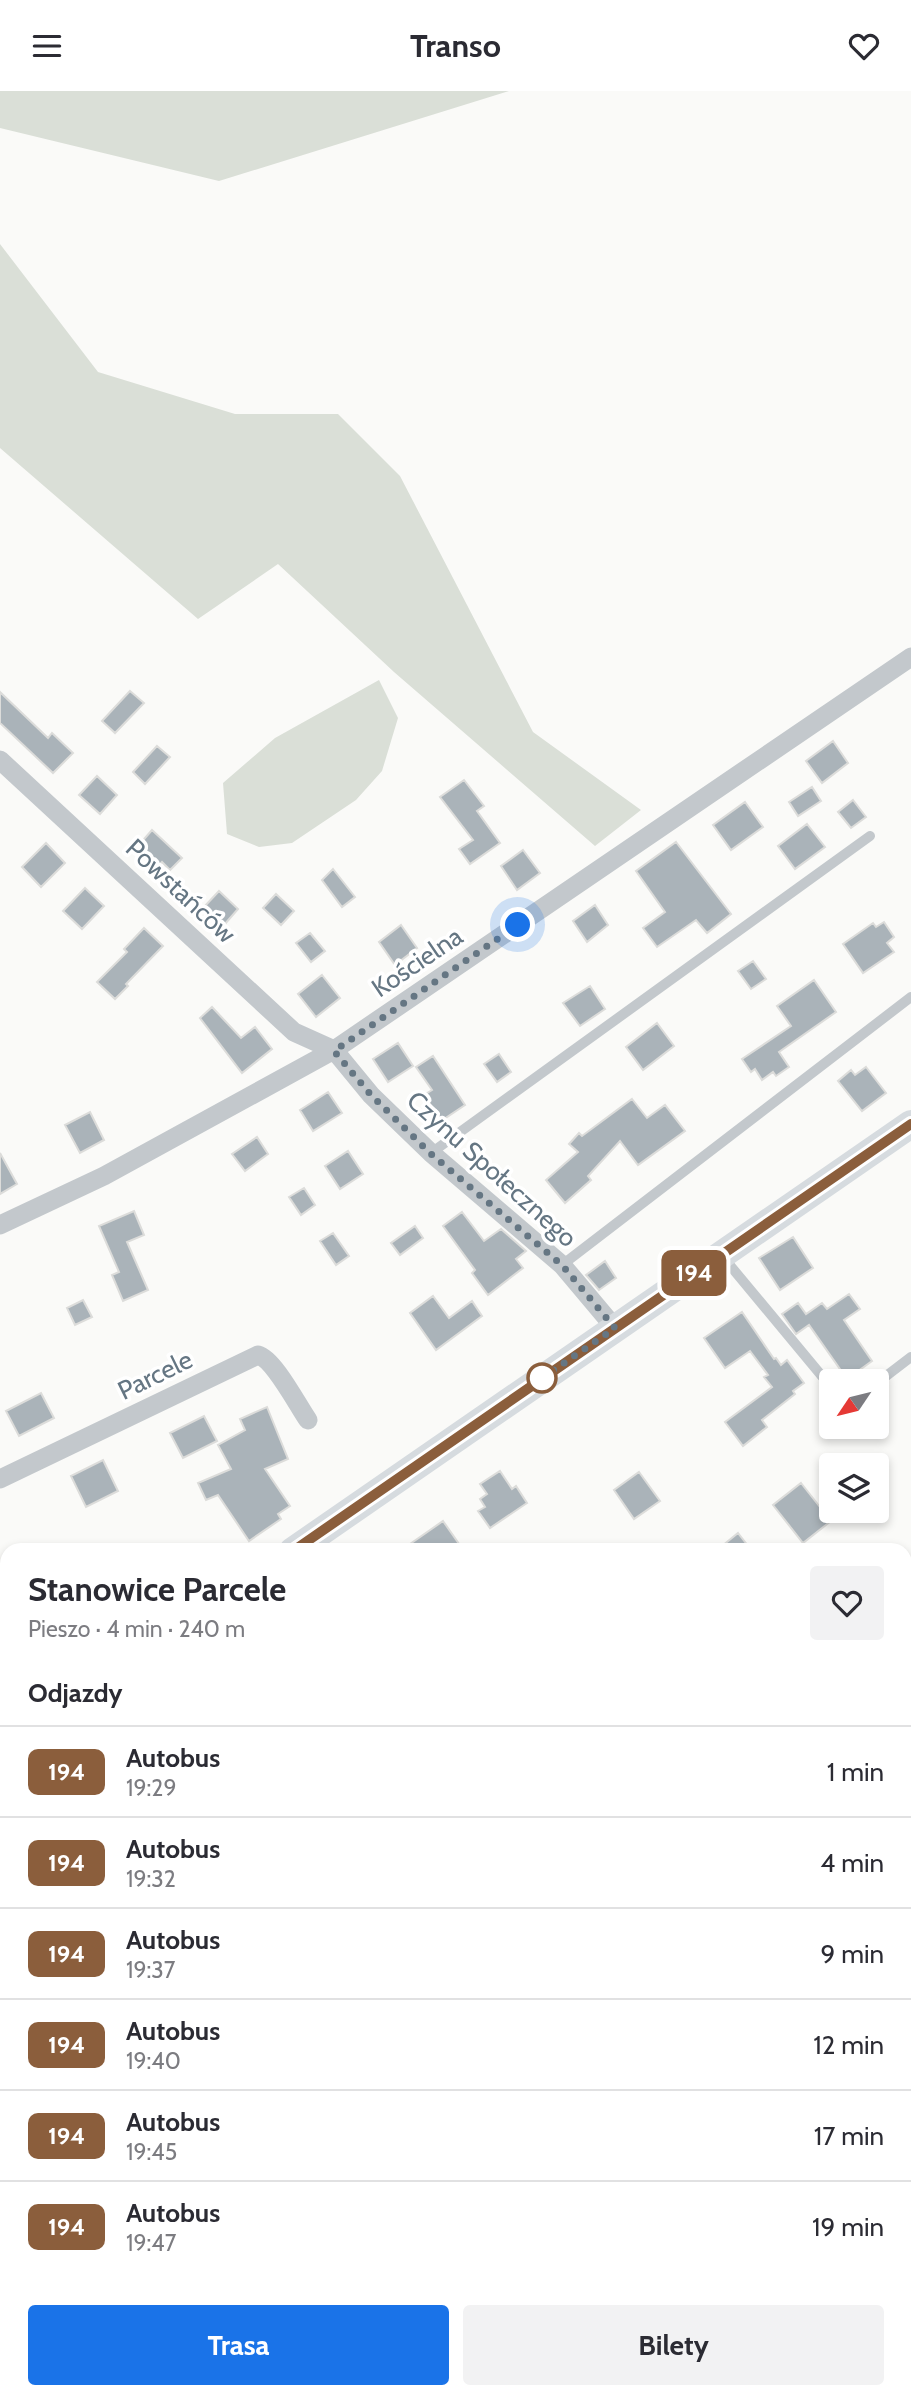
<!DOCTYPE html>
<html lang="pl">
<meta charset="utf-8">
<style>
:root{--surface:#fff;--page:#f2f2f3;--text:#2b2b33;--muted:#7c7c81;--line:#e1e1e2;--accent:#1a73e8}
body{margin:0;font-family:Cabin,sans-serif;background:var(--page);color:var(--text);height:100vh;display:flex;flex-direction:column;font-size:26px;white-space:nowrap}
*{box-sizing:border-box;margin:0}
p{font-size:23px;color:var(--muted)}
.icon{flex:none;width:38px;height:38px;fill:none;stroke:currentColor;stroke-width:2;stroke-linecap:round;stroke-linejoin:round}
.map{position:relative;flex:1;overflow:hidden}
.sheet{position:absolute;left:0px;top:1452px;width:912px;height:856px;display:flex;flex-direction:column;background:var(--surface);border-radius:21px 21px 0 0;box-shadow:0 4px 10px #0003}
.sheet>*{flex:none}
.badge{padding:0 14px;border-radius:10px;font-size:24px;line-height:46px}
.needle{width:46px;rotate:235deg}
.fabs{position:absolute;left:819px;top:1278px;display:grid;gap:14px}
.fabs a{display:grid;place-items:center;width:70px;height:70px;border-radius:7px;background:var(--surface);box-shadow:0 4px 10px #0003;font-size:35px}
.you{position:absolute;width:35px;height:35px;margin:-18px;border:5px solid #fff;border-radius:50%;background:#1a73e8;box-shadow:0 0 0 10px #1a73e833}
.map>.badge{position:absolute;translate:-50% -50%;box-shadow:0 0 0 4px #fff}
h2{padding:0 28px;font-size:26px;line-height:63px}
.round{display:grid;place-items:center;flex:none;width:74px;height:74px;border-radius:7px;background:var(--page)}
.head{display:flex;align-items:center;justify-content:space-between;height:119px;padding:0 28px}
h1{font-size:33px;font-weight:700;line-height:52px}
.action{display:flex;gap:14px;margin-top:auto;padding:14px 28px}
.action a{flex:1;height:80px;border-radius:7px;background:var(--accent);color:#fff;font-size:28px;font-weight:700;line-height:80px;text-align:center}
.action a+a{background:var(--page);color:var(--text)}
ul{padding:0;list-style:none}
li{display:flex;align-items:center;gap:21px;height:91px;padding:0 28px;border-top:2px solid var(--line)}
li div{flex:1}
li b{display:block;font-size:26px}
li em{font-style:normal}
li .badge{min-width:77px;font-weight:700;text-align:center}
header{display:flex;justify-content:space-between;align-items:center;height:91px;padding:0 28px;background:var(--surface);font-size:32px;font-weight:700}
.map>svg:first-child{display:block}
</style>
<header><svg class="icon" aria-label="menu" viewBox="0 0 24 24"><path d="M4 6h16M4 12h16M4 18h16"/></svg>Transo<svg class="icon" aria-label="heart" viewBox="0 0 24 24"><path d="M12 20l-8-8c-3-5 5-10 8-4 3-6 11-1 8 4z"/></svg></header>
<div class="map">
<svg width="911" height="2307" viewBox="0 0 911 2307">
<rect width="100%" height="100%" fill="#fafaf8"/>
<path fill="#dadfd7" d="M 0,0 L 509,0 L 219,90 L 0,37 Z
M 0,153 L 98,281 L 235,323 L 338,323 L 400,385 L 533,641 L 641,719 L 595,755 L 394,581 L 278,473 L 198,528 L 0,357 Z
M 379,589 L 398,627 L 382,680 L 356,709 L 292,752 L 259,756 L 227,743 L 223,692 L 275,647 Z
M 911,1615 L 911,1704 L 905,1709 L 905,1619 Z
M 905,1809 L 911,1818 L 911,2078 L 905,2087 Z
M 17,2301 L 143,2301 L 147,2307 L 9,2307 Z
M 648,2301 L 876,2301 L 884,2307 L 652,2307 Z"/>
<path fill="#aab3b9" stroke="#dcdcda" stroke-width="2" d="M 130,600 L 144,612 L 115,642 L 102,630 Z
M 0,601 L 48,647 L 52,642 L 73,662 L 53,682 L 0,632 Z
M 833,650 L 848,672 L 822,692 L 806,670 Z
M 157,655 L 170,666 L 145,693 L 133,681 Z
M 97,685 L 117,704 L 100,723 L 79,704 Z
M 464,689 L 484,715 L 477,720 L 500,752 L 470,773 L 459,758 L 473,749 L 440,706 Z
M 812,696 L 821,710 L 798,725 L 789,711 Z
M 853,709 L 866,726 L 851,737 L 838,721 Z
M 745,711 L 763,736 L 731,759 L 713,734 Z
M 807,733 L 825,756 L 795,778 L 778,755 Z
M 152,739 L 182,767 L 170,779 L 162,771 L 159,774 L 138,755 Z
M 676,751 L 731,823 L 707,842 L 696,829 L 657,856 L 643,837 L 665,821 L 636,780 Z
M 46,752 L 65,772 L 41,796 L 22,776 Z
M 523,759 L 540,782 L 517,799 L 501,775 Z
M 333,778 L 355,806 L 342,816 L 322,789 Z
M 85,797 L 104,815 L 82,838 L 63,820 Z
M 219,800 L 238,818 L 224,834 L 204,816 Z
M 276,803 L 294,820 L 281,834 L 263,817 Z
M 595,814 L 608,834 L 587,851 L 573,830 Z
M 884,831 L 894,846 L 887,852 L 894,861 L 863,882 L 843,853 L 873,832 L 876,836 Z
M 401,834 L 417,857 L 395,874 L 379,851 Z
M 144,837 L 163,855 L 126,893 L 128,895 L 115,908 L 97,891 L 127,861 L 124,858 Z
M 310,842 L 325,860 L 311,871 L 296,852 Z
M 753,870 L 766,888 L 751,898 L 738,880 Z
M 322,884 L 340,907 L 316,926 L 298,903 Z
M 814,889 L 836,921 L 779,961 L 789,976 L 776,985 L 773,981 L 762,989 L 755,978 L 751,981 L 742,968 L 791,935 L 777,915 Z
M 590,895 L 605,918 L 580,935 L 563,912 Z
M 212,916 L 241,947 L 255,936 L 272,958 L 242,982 L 200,927 Z
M 657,932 L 674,955 L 643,979 L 626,956 Z
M 398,952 L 413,975 L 388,991 L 373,968 Z
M 499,963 L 511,981 L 497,991 L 484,973 Z
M 433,965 L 465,1014 L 441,1030 L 424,1004 L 432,999 L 416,976 Z
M 866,976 L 886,1002 L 862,1020 L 838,990 L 851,979 L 855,984 Z
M 328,1001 L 342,1022 L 313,1040 L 300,1019 Z
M 632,1008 L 647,1027 L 665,1014 L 685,1040 L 638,1074 L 620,1050 L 588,1085 L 591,1089 L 565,1112 L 546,1089 L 578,1061 L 569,1053 L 579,1042 L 582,1045 Z
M 90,1021 L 104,1049 L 80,1062 L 65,1034 Z
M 257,1046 L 268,1063 L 245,1080 L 232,1063 Z
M 348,1060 L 363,1083 L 340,1098 L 325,1075 Z
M 0,1062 L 17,1093 L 0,1103 Z
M 304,1097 L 315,1114 L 301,1124 L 289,1106 Z
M 134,1120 L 144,1144 L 127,1151 L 148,1199 L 123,1210 L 112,1184 L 119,1181 L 99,1135 Z
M 462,1121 L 484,1150 L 501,1138 L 526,1160 L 516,1168 L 523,1177 L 488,1204 L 472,1182 L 475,1179 L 443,1135 Z
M 415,1135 L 423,1147 L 400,1164 L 391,1152 Z
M 333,1142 L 349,1165 L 336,1174 L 320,1150 Z
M 793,1146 L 813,1177 L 780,1199 L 759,1167 Z
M 605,1170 L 616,1187 L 599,1199 L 586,1184 Z
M 849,1203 L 860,1218 L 844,1229 L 872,1270 L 847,1288 L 809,1234 L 796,1243 L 782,1223 L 798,1212 L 806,1223 L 822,1212 L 827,1218 Z
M 433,1205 L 449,1227 L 472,1210 L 482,1225 L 436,1259 L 410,1222 Z
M 83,1209 L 92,1226 L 75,1234 L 67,1217 Z
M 742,1221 L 774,1268 L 776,1267 L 781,1274 L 787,1269 L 804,1292 L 793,1300 L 795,1303 L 762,1329 L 767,1336 L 743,1355 L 725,1331 L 772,1296 L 764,1286 L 768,1284 L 750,1260 L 725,1277 L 704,1247 Z
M 41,1302 L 54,1327 L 19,1345 L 6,1320 Z
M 267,1316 L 288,1368 L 265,1378 L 290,1415 L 278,1423 L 281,1428 L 249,1450 L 218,1404 L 206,1409 L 198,1392 L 231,1378 L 218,1354 L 245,1339 L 240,1328 Z
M 204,1325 L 217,1350 L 183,1367 L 170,1342 Z
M 103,1369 L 118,1400 L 86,1416 L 71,1385 Z
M 500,1380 L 512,1398 L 516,1395 L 527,1412 L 490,1437 L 478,1420 L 485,1416 L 480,1408 L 487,1403 L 480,1393 Z
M 639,1381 L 660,1410 L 634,1428 L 614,1399 Z
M 801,1392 L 831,1430 L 803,1452 L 773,1414 Z
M 443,1430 L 464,1460 L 400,1460 Z
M 738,1442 L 752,1460 L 716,1460 Z"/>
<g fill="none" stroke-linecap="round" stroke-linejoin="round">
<path stroke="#c3c8cc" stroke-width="10" d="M 431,1062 L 870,745
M 723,1166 L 831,1296
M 562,1174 L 911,906
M 877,1292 L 911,1266
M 434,2301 L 439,2307"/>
<path stroke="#c3c8cc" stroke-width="19" d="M 0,669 L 294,941 L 334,959 L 371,1004 L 431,1062 L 562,1174 L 615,1237
M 0,1134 L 104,1085 L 334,959 L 911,566
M 0,1388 L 258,1264 C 274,1268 298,1315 308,1329
M 905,1521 L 911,1516
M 0,1880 L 7,1876
M 0,2165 L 7,2160"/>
<path stroke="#d6dbdf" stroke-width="28" d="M 293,1460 L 911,1033
M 0,1623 L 7,1621"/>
</g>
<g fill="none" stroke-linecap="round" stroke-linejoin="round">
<g stroke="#fff" stroke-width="16">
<path id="line" d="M 293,1460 L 911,1033"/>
</g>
<use href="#line" stroke="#8b5e3c" stroke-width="10"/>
<path stroke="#657683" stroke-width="7" stroke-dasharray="0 12.6" d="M 518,834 L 334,960 L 371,1004 L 430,1062 L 562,1174 L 615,1237 L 542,1287"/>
</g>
<circle fill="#fff" stroke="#8b5e3c" stroke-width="3.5" cx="542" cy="1287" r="14"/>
<g text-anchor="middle" stroke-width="7" stroke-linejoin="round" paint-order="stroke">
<g font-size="26" fill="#657683" stroke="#fff">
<text transform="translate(181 800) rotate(43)" y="9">Powstańców</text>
<text transform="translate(417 871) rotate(-34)" y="9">Kościelna</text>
<text transform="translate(492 1078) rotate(42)" y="9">Czynu Społecznego</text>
<text transform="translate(155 1284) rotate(-26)" y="9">Parcele</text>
</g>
</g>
</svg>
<div class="fabs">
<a><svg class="needle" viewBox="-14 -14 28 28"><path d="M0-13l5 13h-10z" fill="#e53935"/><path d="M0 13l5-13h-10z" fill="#7c7c81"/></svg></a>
<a><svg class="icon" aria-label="layers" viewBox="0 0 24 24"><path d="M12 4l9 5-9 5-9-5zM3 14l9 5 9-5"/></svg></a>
</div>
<div class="you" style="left:518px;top:834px"></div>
<b class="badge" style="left:694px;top:1182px;background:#8b5e3c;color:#fff">194</b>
<section class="sheet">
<div class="head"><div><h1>Stanowice Parcele</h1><p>Pieszo · 4 min · 240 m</p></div><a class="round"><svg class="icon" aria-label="heart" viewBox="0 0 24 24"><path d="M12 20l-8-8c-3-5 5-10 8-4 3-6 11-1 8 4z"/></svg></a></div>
<h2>Odjazdy</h2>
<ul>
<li><span class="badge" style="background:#8b5e3c;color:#fff">194</span><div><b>Autobus</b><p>19:29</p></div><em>1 min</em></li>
<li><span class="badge" style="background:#8b5e3c;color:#fff">194</span><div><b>Autobus</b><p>19:32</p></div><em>4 min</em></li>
<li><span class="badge" style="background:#8b5e3c;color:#fff">194</span><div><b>Autobus</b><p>19:37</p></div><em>9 min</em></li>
<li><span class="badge" style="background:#8b5e3c;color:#fff">194</span><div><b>Autobus</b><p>19:40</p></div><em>12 min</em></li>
<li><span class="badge" style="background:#8b5e3c;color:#fff">194</span><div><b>Autobus</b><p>19:45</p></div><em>17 min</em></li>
<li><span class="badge" style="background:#8b5e3c;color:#fff">194</span><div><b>Autobus</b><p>19:47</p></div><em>19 min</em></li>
</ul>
<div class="action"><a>Trasa</a><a>Bilety</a></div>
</section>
</div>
